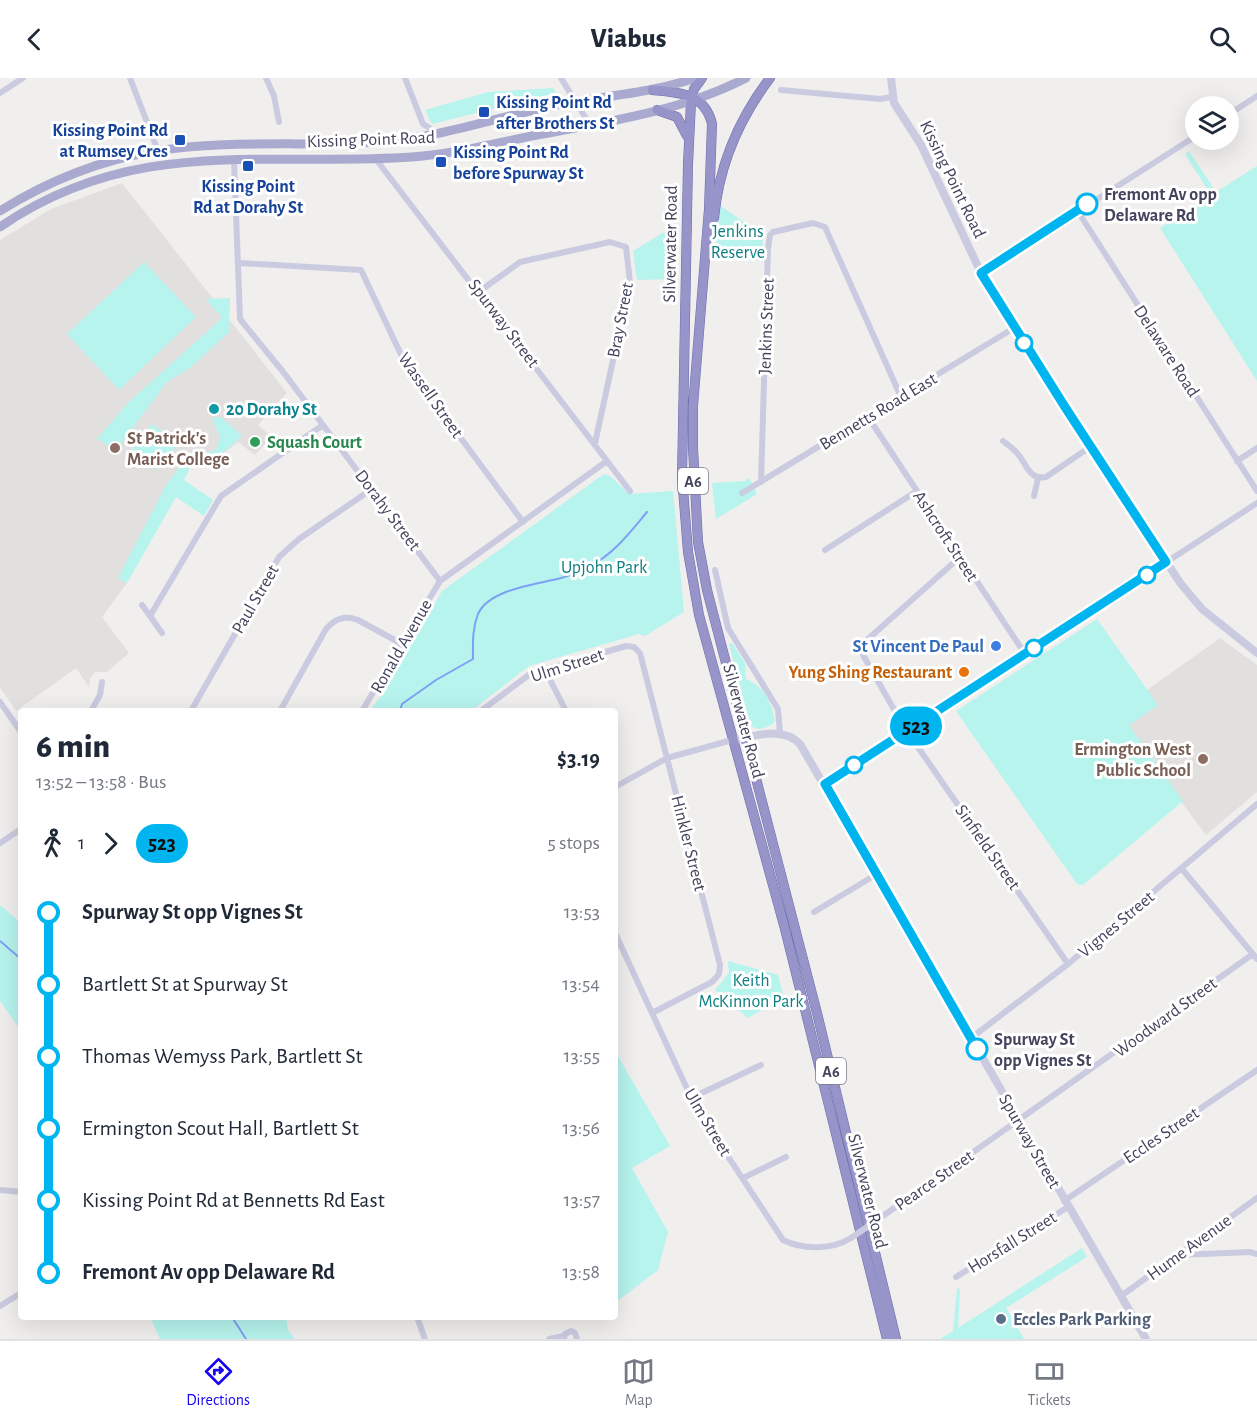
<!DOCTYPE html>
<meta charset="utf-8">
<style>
:root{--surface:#fff;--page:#f6f6f7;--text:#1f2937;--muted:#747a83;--line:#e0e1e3;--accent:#1705f2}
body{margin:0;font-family:"Alegreya Sans",sans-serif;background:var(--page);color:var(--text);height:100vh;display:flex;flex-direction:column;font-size:22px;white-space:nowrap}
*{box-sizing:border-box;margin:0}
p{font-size:20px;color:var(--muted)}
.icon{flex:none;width:33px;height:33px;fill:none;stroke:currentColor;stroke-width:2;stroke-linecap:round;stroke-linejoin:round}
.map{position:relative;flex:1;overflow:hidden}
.panel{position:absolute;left:18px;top:630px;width:600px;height:612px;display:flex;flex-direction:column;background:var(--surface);border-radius:6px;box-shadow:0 6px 24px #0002}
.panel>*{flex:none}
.badge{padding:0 12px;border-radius:20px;font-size:21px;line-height:39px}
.fabs{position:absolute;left:1185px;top:18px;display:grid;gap:12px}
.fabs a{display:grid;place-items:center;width:54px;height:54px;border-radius:50%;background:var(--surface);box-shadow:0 6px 24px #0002;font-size:30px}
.map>.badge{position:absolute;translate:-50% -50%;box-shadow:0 0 0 3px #fff}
.legs{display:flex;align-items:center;gap:9px;height:66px;padding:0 18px;font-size:20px}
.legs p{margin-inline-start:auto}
.headline{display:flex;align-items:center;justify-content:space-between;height:102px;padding:0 18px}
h1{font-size:33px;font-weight:800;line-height:45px}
ul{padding:0 18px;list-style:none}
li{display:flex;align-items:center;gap:21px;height:72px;font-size:22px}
li i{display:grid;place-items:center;width:9px;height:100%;margin:0 8px;background:currentColor}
li i::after{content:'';width:15px;height:15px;margin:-8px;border:4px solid;border-radius:50%;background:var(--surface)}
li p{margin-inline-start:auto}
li:first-child i{background:linear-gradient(#0000 50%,currentColor 0)}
li:last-child i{background:linear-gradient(currentColor 50%,#0000 0)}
header{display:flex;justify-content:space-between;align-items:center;height:78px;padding:0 18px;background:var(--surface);font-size:27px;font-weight:800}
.menu{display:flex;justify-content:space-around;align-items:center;height:84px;border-top:2px solid var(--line);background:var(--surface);font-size:16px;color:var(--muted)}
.menu a{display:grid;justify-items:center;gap:3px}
.menu .on{color:var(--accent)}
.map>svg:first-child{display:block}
</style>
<header><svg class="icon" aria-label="back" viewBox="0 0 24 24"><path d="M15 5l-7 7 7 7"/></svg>Viabus<svg class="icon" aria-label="search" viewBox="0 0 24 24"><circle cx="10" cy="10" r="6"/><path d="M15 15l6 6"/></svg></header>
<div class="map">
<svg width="1257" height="1261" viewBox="0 0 1257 1261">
<rect width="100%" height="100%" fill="#f0efed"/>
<path fill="#e2dfdf" d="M 122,105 L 287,315 L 258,347 L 272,359 L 255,377 L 238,364 L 221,377 L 190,387 L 127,505 L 102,539 L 129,575 L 107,594 L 95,594 L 90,600 L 89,609 L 76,590 L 16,633 L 0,609 L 0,162 L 51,131 Z
M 1220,560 L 1257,587 L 1257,714 L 1206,757 L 1125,648 L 1147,612 Z"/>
<path fill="#b6f4ed" d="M 553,10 L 556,15 L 432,46 L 425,32 L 488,14 Z
M 1189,73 L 1216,114 L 1257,88 L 1257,303 L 1160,150 L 1211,117 L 1185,76 Z
M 719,127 L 763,157 L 762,183 L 715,181 Z
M 674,148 L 672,201 L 637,202 L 633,173 Z
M 144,184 L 196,239 L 119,312 L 67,256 Z
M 230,220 L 229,254 L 191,289 L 167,304 L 116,372 L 97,361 L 129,324 L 222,240 L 206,221 Z
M 221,339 L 242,358 L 221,377 L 191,387 L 184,402 L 213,422 L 204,438 L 176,419 L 127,505 L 118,500 L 166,407 L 185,381 L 216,372 L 220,359 L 212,340 Z
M 152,346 L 178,366 L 157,392 L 132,371 Z
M 604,396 L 610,398 L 629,416 L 673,413 L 684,534 L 645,558 L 639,556 L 529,588 L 471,633 L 370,633 L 390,604 L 442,513 Z
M 749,400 L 757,416 L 716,441 L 712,405 L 745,403 Z
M 1097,541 L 1158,627 L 1129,647 L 1183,723 L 1083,807 L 1077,806 L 956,633 Z
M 732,565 L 745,585 L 746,601 C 763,607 772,625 775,643 C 770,650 757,654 750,647 L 729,566 Z
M 0,827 L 21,845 L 21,953 L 0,923 Z
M 728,883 L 778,897 L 784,920 L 748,940 L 715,912 L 729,895 Z
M 615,973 L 670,1068 L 632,1090 L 668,1154 L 658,1192 L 615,1225 Z
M 1082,1170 L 1087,1179 L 1006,1230 L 1024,1261 L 940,1261 L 953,1253 L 957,1210 L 960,1211 L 958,1250 Z
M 150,1239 L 286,1239 L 288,1252 L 295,1261 L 160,1261 Z"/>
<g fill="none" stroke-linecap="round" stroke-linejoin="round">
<path stroke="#7ea0f5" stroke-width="2" d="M 400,633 L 402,626 L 436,602 L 473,581 C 473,566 472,551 478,536 C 489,511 538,506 561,500 C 570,498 581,492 590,488 C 614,476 631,453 647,434
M 0,863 L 21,881
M 232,1239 L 246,1261"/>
<g stroke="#6d6bae" stroke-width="10">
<path id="trunk" d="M 702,0 L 694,11 L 691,24 L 688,86 L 682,398 L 688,474 L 699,537 L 785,851 L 887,1261
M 652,12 C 678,14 705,15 712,46 L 709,131 L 693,328 L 693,370 L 698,464 L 707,512 L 817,935 L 896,1261
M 657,32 L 677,39 L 687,58
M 714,140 C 719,87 738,42 770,0"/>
</g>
<path stroke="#cacbe0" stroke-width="6" d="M 130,0 L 158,73
M 266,0 L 274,18 L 279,44
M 405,0 L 423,46 L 436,54
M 561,0 L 590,47
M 781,12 L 880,21 L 892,19
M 0,15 L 23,0
M 1228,37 L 1257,18
M 375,80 L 630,413
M 234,82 L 240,241 L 284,295 L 440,503
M 1077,132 L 1257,413
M 240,185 L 361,192 L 405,285 L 523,444
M 981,195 L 1196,58
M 480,213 L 520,184 L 610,164 L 626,169 L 630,204 L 595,365
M 868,339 L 1025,576
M 1003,363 C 1008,367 1014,371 1018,376 C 1027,387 1029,402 1046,399 L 1090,369
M 1237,383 L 1257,370
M 761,404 L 768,171 L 770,157 L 773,154 L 813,145 L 825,149 L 901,319
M 742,415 L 1014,250
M 1034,418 L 1038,400
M 825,472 L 917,413
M 960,479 L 868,561 L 863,577 L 904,649 L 1068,886
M 715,492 L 728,550 L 778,631 L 780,655
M 142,527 L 150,538 L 221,418 L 323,347
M 150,538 L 162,555
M 545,592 L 566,633
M 0,624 L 21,654
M 91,633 L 100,617 L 102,604
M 191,633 L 279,479 L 299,461 L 372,411
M 280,633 L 326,551 C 335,541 344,537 358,542 L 402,566
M 362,633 L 440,503 L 607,383
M 481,633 L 530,596 L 626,568 L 634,569 L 640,575 L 720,887 L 719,896 L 712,904 L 652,935
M 825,707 L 1257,425
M 615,709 L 667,680 L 732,662
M 0,765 L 21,751
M 1182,791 L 1257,881
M 814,834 L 877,796
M 615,855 L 696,1030 L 783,1162 C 803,1172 832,1172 851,1160
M 971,960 L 1068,886 L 1257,726
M 691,1020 L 761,987
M 743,1100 L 786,1079
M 0,1112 L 21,1114
M 1064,1123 L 1257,992
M 880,1140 L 1253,876
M 1178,1177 L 1250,1174 L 1257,1176
M 956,1199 L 1068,1129
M 1121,1218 L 1257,1120
M 0,1228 L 21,1215
M 417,1239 L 425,1261
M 549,1261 L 564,1258
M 564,1261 L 565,1256 L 571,1253 L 575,1255 L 577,1261"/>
<path stroke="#cacbe0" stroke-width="8" d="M 891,0 L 894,25 L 921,67 L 981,195 L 1090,369 L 1181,506 L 1202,531 L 1257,575
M 732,662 C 755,658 782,648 800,666 L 1146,1261"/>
<path stroke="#aaaad0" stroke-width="9" d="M 0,133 C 48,103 100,82 156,73 C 229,61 305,69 379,64 C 438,60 495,40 552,28 C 600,18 649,16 695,0
M 0,149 C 134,57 262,89 412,79 C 454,76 496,65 537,57 C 608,44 682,33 746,0"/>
<use href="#trunk" stroke="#9694c9" stroke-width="9"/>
<path stroke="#cacbe0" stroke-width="6" d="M 851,1160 L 880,1140"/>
</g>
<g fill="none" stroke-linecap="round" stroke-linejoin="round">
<g stroke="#fff" stroke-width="14">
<path id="line-1" d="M 977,971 L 825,706 L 1166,484 L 1065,329 L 981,195 L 1087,126"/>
</g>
<use href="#line-1" stroke="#00b5ef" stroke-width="9"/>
</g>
<g fill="#1a4fb4" stroke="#fff" stroke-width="2">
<rect x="478" y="28" width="12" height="12" rx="3"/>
<rect x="174" y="56" width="12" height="12" rx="3"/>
<rect x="435" y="78" width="12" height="12" rx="3"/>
<rect x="242" y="82" width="12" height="12" rx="3"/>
</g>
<g fill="#fff" stroke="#00b5ef" stroke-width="3">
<circle cx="1087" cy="126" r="10"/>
<circle cx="1024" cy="265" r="8"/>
<circle cx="1147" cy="497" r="8"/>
<circle cx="1034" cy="570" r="8"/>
<circle cx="854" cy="687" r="8"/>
<circle cx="977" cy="971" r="10"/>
</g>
<circle fill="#0f9aa8" stroke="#fff" stroke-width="2" cx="214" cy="331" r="6"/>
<circle fill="#2e9e5b" stroke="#fff" stroke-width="2" cx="255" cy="364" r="6"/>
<g fill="#8d6e63" stroke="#fff" stroke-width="2">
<circle cx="115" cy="370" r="6"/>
<circle cx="1203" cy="681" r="6"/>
</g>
<circle fill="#3f7fe0" stroke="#fff" stroke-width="2" cx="996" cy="568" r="6"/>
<circle fill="#e8710a" stroke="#fff" stroke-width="2" cx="964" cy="594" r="6"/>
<circle fill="#5c6f8a" stroke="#fff" stroke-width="2" cx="1001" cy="1241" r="6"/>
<g text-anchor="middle" stroke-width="6" stroke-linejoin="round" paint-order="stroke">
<g fill="#fff" stroke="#7c7c8e" stroke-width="1.5">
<rect x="678" y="390" width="30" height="26" rx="4.5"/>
<rect x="816" y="980" width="30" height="26" rx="4.5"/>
</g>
<g font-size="16" font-weight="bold" fill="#44445d">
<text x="693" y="409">A6</text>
<text x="831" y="999">A6</text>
</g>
<g font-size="18" font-weight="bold" fill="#164399" stroke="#fff" text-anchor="start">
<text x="496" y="30">Kissing Point Rd<tspan x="496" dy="21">after Brothers St</tspan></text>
<text x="168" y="58" text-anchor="end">Kissing Point Rd<tspan x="168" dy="21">at Rumsey Cres</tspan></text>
<text x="453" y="80">Kissing Point Rd<tspan x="453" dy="21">before Spurway St</tspan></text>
<text x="248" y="114" text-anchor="middle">Kissing Point<tspan x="248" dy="21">Rd at Dorahy St</tspan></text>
</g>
<g font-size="18" fill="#44445d" stroke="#fff">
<text transform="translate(371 61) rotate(-2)" y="6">Kissing Point Road</text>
<text transform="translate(953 101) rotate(64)" y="6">Kissing Point Road</text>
<text transform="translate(670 166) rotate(-89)" y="6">Silverwater Road</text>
<text transform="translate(620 242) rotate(-79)" y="6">Bray Street</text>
<text transform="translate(504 245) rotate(53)" y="6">Spurway Street</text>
<text transform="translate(766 248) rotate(-88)" y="6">Jenkins Street</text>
<text transform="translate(1167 273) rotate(57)" y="6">Delaware Road</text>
<text transform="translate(431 317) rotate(55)" y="6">Wassell Street</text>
<text transform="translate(878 333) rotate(-31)" y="6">Bennetts Road East</text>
<text transform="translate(388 432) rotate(53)" y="6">Dorahy Street</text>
<text transform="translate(946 458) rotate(57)" y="6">Ashcroft Street</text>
<text transform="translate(255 521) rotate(-60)" y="6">Paul Street</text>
<text transform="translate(401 568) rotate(-60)" y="6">Ronald Avenue</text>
<text transform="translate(567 587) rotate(-18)" y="6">Ulm Street</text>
<text transform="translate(744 643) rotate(75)" y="6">Silverwater Road</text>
<text transform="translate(689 765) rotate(76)" y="6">Hinkler Street</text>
<text transform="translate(988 769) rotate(55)" y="6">Sinfield Street</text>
<text transform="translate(1116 846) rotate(-40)" y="6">Vignes Street</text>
<text transform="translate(1165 939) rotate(-36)" y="6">Woodward Street</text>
<text transform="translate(708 1044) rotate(59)" y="6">Ulm Street</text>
<text transform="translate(1161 1057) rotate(-34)" y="6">Eccles Street</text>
<text transform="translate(1030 1063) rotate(60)" y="6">Spurway Street</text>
<text transform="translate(934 1102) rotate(-35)" y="6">Pearce Street</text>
<text transform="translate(868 1113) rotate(76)" y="6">Silverwater Road</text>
<text transform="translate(1012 1164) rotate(-32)" y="6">Horsfall Street</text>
<text transform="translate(1189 1169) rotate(-36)" y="6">Hume Avenue</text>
</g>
<g font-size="18" font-weight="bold" fill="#44445d" stroke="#fff" text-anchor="start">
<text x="1104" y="122">Fremont Av opp<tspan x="1104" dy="21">Delaware Rd</tspan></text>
<text x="994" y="967">Spurway St<tspan x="994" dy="21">opp Vignes St</tspan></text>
</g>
<g font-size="18" fill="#0d7f80" stroke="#fff">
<text x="738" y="159">Jenkins<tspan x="738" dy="21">Reserve</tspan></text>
<text x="604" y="495">Upjohn Park</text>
<text x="751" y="908">Keith<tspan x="751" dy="21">McKinnon Park</tspan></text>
</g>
<g font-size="18" font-weight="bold" fill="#0d838f" stroke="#fff" text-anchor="start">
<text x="226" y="337">20 Dorahy St</text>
</g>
<g font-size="18" font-weight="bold" fill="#785e54" stroke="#fff" text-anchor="start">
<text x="127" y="366">St Patrick's<tspan x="127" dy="21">Marist College</tspan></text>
<text x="1191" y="677" text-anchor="end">Ermington West<tspan x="1191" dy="21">Public School</tspan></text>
</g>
<g font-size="18" font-weight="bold" fill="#27864d" stroke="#fff" text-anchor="start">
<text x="267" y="370">Squash Court</text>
</g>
<g font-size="18" font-weight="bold" fill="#366cbe" stroke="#fff" text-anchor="end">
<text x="984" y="574">St Vincent De Paul</text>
</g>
<g font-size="18" font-weight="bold" fill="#c56008" stroke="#fff" text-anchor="end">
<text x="952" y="600">Yung Shing Restaurant</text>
</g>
<g font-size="18" font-weight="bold" fill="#4e5e75" stroke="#fff" text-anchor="start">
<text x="1013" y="1247">Eccles Park Parking</text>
</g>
</g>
</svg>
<div class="fabs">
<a><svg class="icon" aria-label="layers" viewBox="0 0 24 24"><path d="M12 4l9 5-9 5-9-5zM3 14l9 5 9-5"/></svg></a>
</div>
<b class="badge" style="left:916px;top:648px;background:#00b5ef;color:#111">523</b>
<section class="panel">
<div class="headline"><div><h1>6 min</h1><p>13:52 – 13:58 · Bus</p></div><b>$3.19</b></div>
<div class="legs"><svg class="icon" aria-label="walk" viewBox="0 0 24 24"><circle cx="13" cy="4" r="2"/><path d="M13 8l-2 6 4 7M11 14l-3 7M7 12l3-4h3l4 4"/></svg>1<svg class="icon" aria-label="forward" viewBox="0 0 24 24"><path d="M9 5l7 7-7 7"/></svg><b class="badge" style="background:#00b5ef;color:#111">523</b><p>5 stops</p></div>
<ul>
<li><i style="color:#00b5ef"></i><b>Spurway St opp Vignes St</b><p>13:53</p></li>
<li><i style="color:#00b5ef"></i><span>Bartlett St at Spurway St</span><p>13:54</p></li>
<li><i style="color:#00b5ef"></i><span>Thomas Wemyss Park, Bartlett St</span><p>13:55</p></li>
<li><i style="color:#00b5ef"></i><span>Ermington Scout Hall, Bartlett St</span><p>13:56</p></li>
<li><i style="color:#00b5ef"></i><span>Kissing Point Rd at Bennetts Rd East</span><p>13:57</p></li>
<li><i style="color:#00b5ef"></i><b>Fremont Av opp Delaware Rd</b><p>13:58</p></li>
</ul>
</section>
</div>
<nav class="menu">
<a class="on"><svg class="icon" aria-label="directions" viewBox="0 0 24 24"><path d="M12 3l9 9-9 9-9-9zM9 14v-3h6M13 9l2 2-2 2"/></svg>Directions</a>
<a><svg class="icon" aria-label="map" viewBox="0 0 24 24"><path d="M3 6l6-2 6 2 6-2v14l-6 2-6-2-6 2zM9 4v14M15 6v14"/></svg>Map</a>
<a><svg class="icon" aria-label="tickets" viewBox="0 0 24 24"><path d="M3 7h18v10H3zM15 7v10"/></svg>Tickets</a>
</nav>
